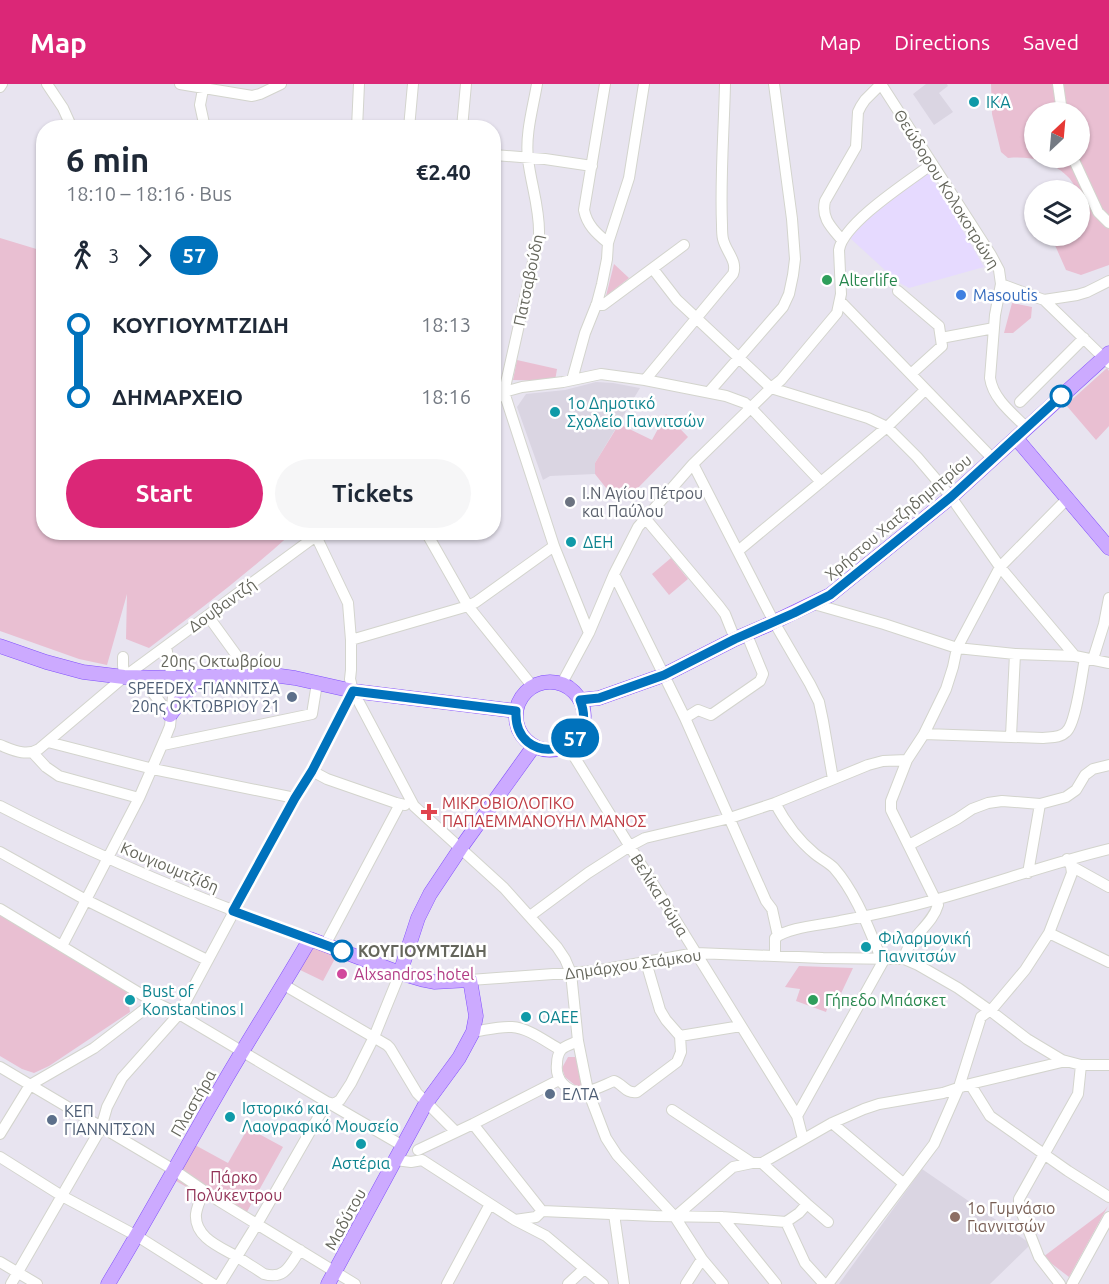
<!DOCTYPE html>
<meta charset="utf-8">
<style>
:root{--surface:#fff;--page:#f6f6f7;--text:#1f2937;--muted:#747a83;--accent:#db2777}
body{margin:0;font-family:Ubuntu,sans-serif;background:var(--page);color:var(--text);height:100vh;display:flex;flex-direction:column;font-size:22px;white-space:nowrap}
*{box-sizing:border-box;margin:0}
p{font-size:20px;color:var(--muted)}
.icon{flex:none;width:33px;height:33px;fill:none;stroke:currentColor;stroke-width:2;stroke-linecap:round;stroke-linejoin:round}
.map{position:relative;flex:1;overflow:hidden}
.details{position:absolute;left:36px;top:36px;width:465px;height:420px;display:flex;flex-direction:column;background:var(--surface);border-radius:24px;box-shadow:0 2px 4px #0004}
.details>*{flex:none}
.badge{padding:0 12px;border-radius:20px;font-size:21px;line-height:39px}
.needle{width:39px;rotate:26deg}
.tools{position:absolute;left:1024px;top:18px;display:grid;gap:12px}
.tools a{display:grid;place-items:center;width:66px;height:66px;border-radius:50%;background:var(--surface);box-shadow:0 2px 4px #0004;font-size:30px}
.map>.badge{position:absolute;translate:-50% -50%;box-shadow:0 0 0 3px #fff}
.legs{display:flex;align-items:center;gap:9px;height:66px;padding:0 30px;font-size:20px}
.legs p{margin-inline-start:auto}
.summary{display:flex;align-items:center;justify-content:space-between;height:102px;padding:0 30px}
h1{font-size:33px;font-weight:700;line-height:45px}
.cta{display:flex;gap:12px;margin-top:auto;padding:12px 30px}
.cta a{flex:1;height:69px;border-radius:36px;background:var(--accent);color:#fff;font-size:24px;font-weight:700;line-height:69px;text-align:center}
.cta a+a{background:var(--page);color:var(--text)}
ul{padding:0 30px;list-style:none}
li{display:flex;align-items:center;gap:21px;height:72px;font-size:22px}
li i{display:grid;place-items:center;width:9px;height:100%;margin:0 8px;background:currentColor}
li i::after{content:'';width:15px;height:15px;margin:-8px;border:4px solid;border-radius:50%;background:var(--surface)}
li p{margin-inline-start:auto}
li:first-child i{background:linear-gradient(#0000 50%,currentColor 0)}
li:last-child i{background:linear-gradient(currentColor 50%,#0000 0)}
header{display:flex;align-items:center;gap:36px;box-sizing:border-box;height:84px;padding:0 30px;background:var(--accent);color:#fff}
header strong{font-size:28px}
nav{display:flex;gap:33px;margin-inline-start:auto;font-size:21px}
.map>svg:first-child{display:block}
</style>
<header>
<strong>Map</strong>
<nav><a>Map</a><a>Directions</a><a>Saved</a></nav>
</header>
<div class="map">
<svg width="1109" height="1200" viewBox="0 0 1109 1200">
<rect width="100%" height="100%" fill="#e8e4f0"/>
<path fill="#e6daff" d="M 923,78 L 984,183 L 909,204 L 898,198 L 850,154 Z"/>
<path fill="#dad5e2" d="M 926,0 L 947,0 L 948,2 L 939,9 L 953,28 L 934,41 L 913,10 Z
M 596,298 L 613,299 L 640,304 L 595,379 L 595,390 L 550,392 L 543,396 L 517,323 L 526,310 L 565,306 Z
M 922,1085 L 1031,1160 L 990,1200 L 839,1200 Z"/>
<path fill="#e9bfd2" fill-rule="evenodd" d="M 991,0 L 1109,0 L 1109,181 L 1081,191 L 1066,186 L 1054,159 L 1061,152 L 1080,152 L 1080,106 L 1077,106 C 1074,101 1071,95 1066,91 C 1050,76 1029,72 1008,74 L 1001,68 L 992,30 ZM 1035,28 L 1080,28 L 1080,74 L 1035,74 Z
M 0,154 L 43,167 L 44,448 L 292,449 C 247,490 198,527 149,564 L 126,555 L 127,510 L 107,581 L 79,575 L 0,547 Z
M 614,180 L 629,194 L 606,212 Z
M 1012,219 L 1032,223 L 1031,234 L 1013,249 L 1004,249 Z
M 517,276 L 557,285 L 555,297 L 513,296 Z
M 1107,284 L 1109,287 L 1109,342 L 1096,356 L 1066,321 Z
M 666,330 L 688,353 L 630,412 L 623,406 L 614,414 L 595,390 L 595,379 L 619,340 L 652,356 Z
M 671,474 L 688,495 L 669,511 L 652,490 Z
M 0,828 L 126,904 L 130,928 L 49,982 L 34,989 L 22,985 L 0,972 Z
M 314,855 L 339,867 L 323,897 L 298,885 Z
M 799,882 L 853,884 L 837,918 L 830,916 L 826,928 L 796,917 L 800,905 L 785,903 Z
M 568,973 L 576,973 L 583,1002 L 576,1002 L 565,993 L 562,984 Z
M 248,1044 L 283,1063 L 243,1135 L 176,1097 L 195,1061 L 228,1079 Z
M 1108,1122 L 1069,1193 L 1043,1173 L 1104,1127 Z"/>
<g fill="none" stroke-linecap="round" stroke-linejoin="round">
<g stroke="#d3d4cd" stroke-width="12">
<path id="minor" d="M 47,0 L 63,24 L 72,44
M 180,0 L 252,12 L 260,10 L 281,0
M 204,0 L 200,21 L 205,44
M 605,0 L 584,126 C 587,141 596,149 608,159
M 1058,0 L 1062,28
M 0,3 L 2,0
M 357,44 L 359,0
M 409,44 L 413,0
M 462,44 L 466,0
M 494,71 L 545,75 L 592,82
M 1073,74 L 1098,128 L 1109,139
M 842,156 C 831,143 821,134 825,117 L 856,63 L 858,28 L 861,22 L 865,16 L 881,0 L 991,171 L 999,186 L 1001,200 L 995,231 L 990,294 C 993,315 1013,330 1027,344
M 653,185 L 677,216 L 771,304 L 868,334 L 887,343 L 917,373 L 951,413 L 1000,483 L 1075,572
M 1001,200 L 1044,216 L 1077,211 L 1087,208 L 1109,197
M 898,207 L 939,242 L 942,262 L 911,290
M 1044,216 L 1109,279
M 840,217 L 993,375
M 596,221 L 603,221 L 684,161
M 941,254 L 994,244
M 572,296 L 585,249 L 597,219 L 602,200 L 607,175 L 608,159 L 629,94 L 644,0
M 645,296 L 733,190 C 738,177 726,168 723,155 C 722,151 722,146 722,141 C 720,94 724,47 725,0
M 494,302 L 504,308 L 554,462 L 589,549
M 504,308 L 522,303 L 563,298 L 601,290 L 645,296 L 726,312 L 745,319 L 751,324 L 821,398
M 709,308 L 783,223 L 789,210 L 793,191 L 795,175 L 792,135 L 774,0
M 494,317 L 504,308 L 539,151 C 540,125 531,101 528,75 C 525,50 533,24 537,0
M 1020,318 L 1084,254
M 693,380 L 774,538 L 810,600 L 819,618 L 823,637 L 833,695
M 645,434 L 719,522 L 725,530 L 735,555
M 426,448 L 468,522 L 533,603
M 316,452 L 348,519 L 351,556 L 351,586 L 350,595 L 353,607 L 414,722 L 504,804 L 557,863 L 565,875 L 571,889 L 578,957 L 588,1007 L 606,1054 L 617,1071 L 675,1133 L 702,1175 L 723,1200
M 738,467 L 887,343 L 925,306
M 614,490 L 685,634 L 766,817 L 772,825 L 778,852
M 814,520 L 884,540 L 957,564 L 1015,570 L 1075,572 L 1109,579
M 208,532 L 237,572 L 240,584 L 237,592
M 351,556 L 468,522 L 476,518 L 554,462
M 123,573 L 123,581 L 124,593
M 1093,575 L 1104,540 L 1109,514
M 147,593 L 153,609 L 170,631
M 561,601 L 589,549 L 614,490 L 638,443 L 693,380 L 771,304 L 781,296 L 837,229 L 841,210 L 839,166 C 843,139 909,97 932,80
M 685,634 L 698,626 L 711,631 L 760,597 L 763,590 L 747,551
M 924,650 L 1043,654 C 1051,653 1060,654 1066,648 C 1076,640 1082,589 1085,574
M 1011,652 L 1015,570
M 48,658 L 153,685 L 295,714
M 0,661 C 13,666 26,673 39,665 L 124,593 L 320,449
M 163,661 L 312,630 L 317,599
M 567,661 L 797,1032 L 803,1055
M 33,669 L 46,683 L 59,692 L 139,714
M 312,687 L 327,695 L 396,719 L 405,721
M 775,719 C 785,738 798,756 815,770 C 821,775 828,778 834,784 C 856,809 868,843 881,874 L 885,874 L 797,1032
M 0,722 C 100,774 204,817 310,855
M 909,761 L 957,735 L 972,725 L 988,719 L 1002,717 L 1040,720 L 1066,713 L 1076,706 L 1085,691 L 1093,685 L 1109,681
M 0,768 L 86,816 L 207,876
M 1071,782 L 1109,803
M 1028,789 L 1040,720
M 0,825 L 154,918 L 179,930 L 327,1018 L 403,1062
M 530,832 L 588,789 L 630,762 L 645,754 L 730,734 L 775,719 L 868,681 L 883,677 L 907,676
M 1049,849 L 1109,878
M 325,861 L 400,720
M 62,862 L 139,714 L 166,652 L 170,642 L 174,603 L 166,563
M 775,872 L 775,854 C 788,843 823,841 840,837 C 873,831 906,824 938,815 C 996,799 1051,779 1109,765
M 904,875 C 908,853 932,842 938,821 L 891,726 L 891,717 L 907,676 L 924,650 L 946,605 L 953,583 L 957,564 L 1000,483 L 1067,415
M 646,878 L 660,926 L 666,936 L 680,952
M 470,896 L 595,887 L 696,869 L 823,874 L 904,875 L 918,881 L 958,904 L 992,928 L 1027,955 L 1062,976 L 1081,981 L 1109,981
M 284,901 L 387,961 L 390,964 L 417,1009 L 456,1048
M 473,948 C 486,946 499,942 512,943 C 529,944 546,958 561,966
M 578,957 C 572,960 564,962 561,966 C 558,970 557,976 557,980 C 555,995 566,1008 582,1008 C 592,1008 604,1001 614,997 C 623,1000 626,1010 637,1008 L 677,978 L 681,968 L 680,952 L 741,942
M 0,983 L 174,1086 L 219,1117 L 355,1200
M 970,1000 L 990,1032 L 1068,1087 L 1109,1113
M 672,1026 L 752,1079
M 832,1039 L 903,1099
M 473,1040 L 542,1127
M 0,1050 L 30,1001 L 94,964 L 154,918
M 418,1066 L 473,1040 L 559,996
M 0,1073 L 62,1112 L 137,1152 L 213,1200
M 396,1076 L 411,1078 L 422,1076
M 422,1076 L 515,1136 L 546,1152 L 603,1200
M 762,1079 L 807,1120 L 828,1138
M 204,1107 C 201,1114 197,1122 196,1130 C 194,1153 220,1163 236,1172 C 245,1178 255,1184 264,1190 C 285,1196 290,1181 300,1166
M 614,1130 L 624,1200
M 675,1133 L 720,1094 L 733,1083 L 752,1079 L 762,1079 L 832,1039 L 864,1025 L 879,1020 L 943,1009 L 970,1000 L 1066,977
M 722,1133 L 776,1200
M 515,1136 L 536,1133 L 542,1127 L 656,1132 L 722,1133 L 786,1138 L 799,1129 L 807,1120
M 786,1138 L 805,1179 L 824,1200
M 0,1178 L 37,1200
M 11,1200 L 101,1044 L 107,1023 L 122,994 L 179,930 L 295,714 L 312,687 L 353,607
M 220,1200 L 257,1140 L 327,1018 L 334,1020 L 340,1016 L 351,999 L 374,953 L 400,889
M 447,1200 L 490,1120
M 568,1200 L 584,1185
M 686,1200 L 702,1175
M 828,1200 L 934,1060 L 959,1003 L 981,933 L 993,924 L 1025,886 L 1049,849 L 1072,789 L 1071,782 L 1067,775
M 1060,1200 L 1039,1173 L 1019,1122 L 1019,1115 L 1078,1010 L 1081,981
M 1072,1200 L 1109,1133"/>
</g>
<g stroke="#8252fc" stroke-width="15">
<path id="major" d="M 1016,354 L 1109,464
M 0,562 L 46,578 L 83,588 L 124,593 L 173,594 L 258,591 L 273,591 L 295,594 L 353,607 L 516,627
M516 632a34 34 0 1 1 68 0a34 34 0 1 1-68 0Z
M 580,616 L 599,614 L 664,591 L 735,555 L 774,538 L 830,511 L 951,413 L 1109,269
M 170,631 L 197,594
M 400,889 L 418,834 L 430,810 L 460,765 L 534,662
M 108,1200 C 149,1132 187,1062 227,993 C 254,947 283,902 310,855 L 400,889 L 424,896 L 434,898 L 470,896 L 476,932 L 473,948 L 459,974 L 426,1019 L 328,1200"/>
</g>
<use href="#minor" stroke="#fff" stroke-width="10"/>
<use href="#major" stroke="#caf" stroke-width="14"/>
</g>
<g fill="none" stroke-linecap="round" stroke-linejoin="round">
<g stroke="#fff" stroke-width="14">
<path id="line-1" d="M 342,867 L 233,827 L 295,714 L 312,687 L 353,607 L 516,627 C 513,686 602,672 580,616 L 599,614 L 664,591 L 735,555 L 794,529 L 830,511 L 951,413 L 1061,312"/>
</g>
<use href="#line-1" stroke="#0072bc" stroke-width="9"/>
</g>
<g fill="#0f9aa8" stroke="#fff" stroke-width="2">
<circle cx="974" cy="18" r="6"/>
<circle cx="555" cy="328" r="6"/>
<circle cx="571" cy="458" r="6"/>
<circle cx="866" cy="863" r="6"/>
<circle cx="130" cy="916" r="6"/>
<circle cx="526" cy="933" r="6"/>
<circle cx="230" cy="1033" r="6"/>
<circle cx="361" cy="1060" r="6"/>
</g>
<g fill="#2e9e5b" stroke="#fff" stroke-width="2">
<circle cx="827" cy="196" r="6"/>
<circle cx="813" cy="916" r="6"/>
</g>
<circle fill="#3f7fe0" stroke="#fff" stroke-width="2" cx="961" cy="211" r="6"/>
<g fill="#fff" stroke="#0072bc" stroke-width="3">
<circle cx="1061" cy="312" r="10"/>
<circle cx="342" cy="867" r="10"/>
</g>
<circle fill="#6b7280" stroke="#fff" stroke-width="2" cx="570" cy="418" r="6"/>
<g fill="#5c6f8a" stroke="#fff" stroke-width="2">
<circle cx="292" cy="613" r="6"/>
<circle cx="550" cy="1010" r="6"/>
<circle cx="52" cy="1036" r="6"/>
</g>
<path fill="#e0444e" stroke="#fff" stroke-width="2" d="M426 719h6v6h6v6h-6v6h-6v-6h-6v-6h6z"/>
<circle fill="#d1479c" stroke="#fff" stroke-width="2" cx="342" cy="890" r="6"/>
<circle fill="#8d6e63" stroke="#fff" stroke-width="2" cx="955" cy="1133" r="6"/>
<g text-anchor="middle" stroke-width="5" stroke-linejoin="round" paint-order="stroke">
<g font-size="16" fill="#0d838f" stroke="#fff" text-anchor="start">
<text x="986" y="24">ΙΚΑ</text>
<text x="567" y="325">1ο Δημοτικό<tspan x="567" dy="18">Σχολείο Γιαννιτσών</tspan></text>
<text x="583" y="464">ΔΕΗ</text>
<text x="878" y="860">Φιλαρμονική<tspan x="878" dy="18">Γιαννιτσών</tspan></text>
<text x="142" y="913">Bust of<tspan x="142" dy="18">Konstantinos I</tspan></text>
<text x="538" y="939">ΟΑΕΕ</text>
<text x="242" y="1030">Ιστορικό και<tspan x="242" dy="18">Λαογραφικό Μουσείο</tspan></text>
<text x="361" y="1085" text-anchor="middle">Αστέρια</text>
</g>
<g font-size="16" fill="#65665c" stroke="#fff">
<text transform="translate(947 105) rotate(58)" y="6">Θεώδορου Κολοκοτρώνη</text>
<text transform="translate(528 196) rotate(-78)" y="6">Πατσαβούδη</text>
<text transform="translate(898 433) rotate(-40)" y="6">Χρήστου Χατζηδημητρίου</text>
<text transform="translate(222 521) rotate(-36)" y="6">Δουβαντζή</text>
<text x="221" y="583">20ης Οκτωβρίου</text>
<text transform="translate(170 783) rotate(23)" y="6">Κουγιουμτζίδη</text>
<text transform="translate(660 811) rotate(58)" y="6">Βελίκα Ρώμα</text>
<text transform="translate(633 880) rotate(-8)" y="6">Δημάρχου Στάμκου</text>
<text transform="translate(193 1019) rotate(-60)" y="6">Πλαστήρα</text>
<text transform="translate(345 1135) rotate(-61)" y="6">Μαδύτου</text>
</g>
<g font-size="16" fill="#27864d" stroke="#fff" text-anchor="start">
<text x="839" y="202">Alterlife</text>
<text x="825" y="922">Γήπεδο Μπάσκετ</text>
</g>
<g font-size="16" fill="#366cbe" stroke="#fff" text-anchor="start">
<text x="973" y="217">Masoutis</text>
</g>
<g font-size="16" fill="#5b616d" stroke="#fff" text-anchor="start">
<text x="582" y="415">Ι.Ν Αγίου Πέτρου<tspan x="582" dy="18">και Παύλου</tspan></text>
</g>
<g font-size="16" fill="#4e5e75" stroke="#fff" text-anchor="start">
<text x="280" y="610" text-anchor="end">SPEEDEX -ΓΙΑΝΝΙΤΣΑ<tspan x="280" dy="18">20ης ΟΚΤΩΒΡΙΟΥ 21</tspan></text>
<text x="562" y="1016">ΕΛΤΑ</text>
<text x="64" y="1033">ΚΕΠ<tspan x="64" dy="18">ΓΙΑΝΝΙΤΣΩΝ</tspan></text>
</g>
<g font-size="16" fill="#be3a42" stroke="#fff" text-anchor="start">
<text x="442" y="725">ΜΙΚΡΟΒΙΟΛΟΓΙΚΟ<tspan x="442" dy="18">ΠΑΠΑΕΜΜΑΝΟΥΗΛ ΜΑΝΟΣ</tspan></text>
</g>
<g font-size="16" font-weight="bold" fill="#65665c" stroke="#fff" text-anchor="start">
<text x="358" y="873">ΚΟΥΓΙΟΥΜΤΖΙΔΗ</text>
</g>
<g font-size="16" fill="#b23c85" stroke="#fff" text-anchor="start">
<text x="354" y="896">Alxsandros hotel</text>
</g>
<g font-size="16" fill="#913156" stroke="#fff">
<text x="234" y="1099">Πάρκο<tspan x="234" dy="18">Πολύκεντρου</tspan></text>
</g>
<g font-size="16" fill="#785e54" stroke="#fff" text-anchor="start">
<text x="967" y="1130">1ο Γυμνάσιο<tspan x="967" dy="18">Γιαννιτσών</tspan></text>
</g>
</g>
</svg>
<div class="tools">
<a><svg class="needle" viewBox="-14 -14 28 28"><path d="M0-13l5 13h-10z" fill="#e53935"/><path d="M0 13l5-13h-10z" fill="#747a83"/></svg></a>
<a><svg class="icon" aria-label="layers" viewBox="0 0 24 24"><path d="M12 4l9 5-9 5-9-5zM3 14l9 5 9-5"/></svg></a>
</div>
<b class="badge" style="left:575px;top:654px;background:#0072bc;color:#fff">57</b>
<section class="details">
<div class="summary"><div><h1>6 min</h1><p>18:10 – 18:16 · Bus</p></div><b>€2.40</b></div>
<div class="legs"><svg class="icon" aria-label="walk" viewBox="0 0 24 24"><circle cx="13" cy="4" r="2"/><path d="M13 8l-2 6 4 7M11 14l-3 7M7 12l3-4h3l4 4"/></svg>3<svg class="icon" aria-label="forward" viewBox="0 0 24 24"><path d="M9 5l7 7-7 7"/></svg><b class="badge" style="background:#0072bc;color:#fff">57</b></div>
<ul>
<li><i style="color:#0072bc"></i><b>ΚΟΥΓΙΟΥΜΤΖΙΔΗ</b><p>18:13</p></li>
<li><i style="color:#0072bc"></i><b>ΔΗΜΑΡΧΕΙΟ</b><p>18:16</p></li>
</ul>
<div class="cta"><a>Start</a><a>Tickets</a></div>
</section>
</div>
